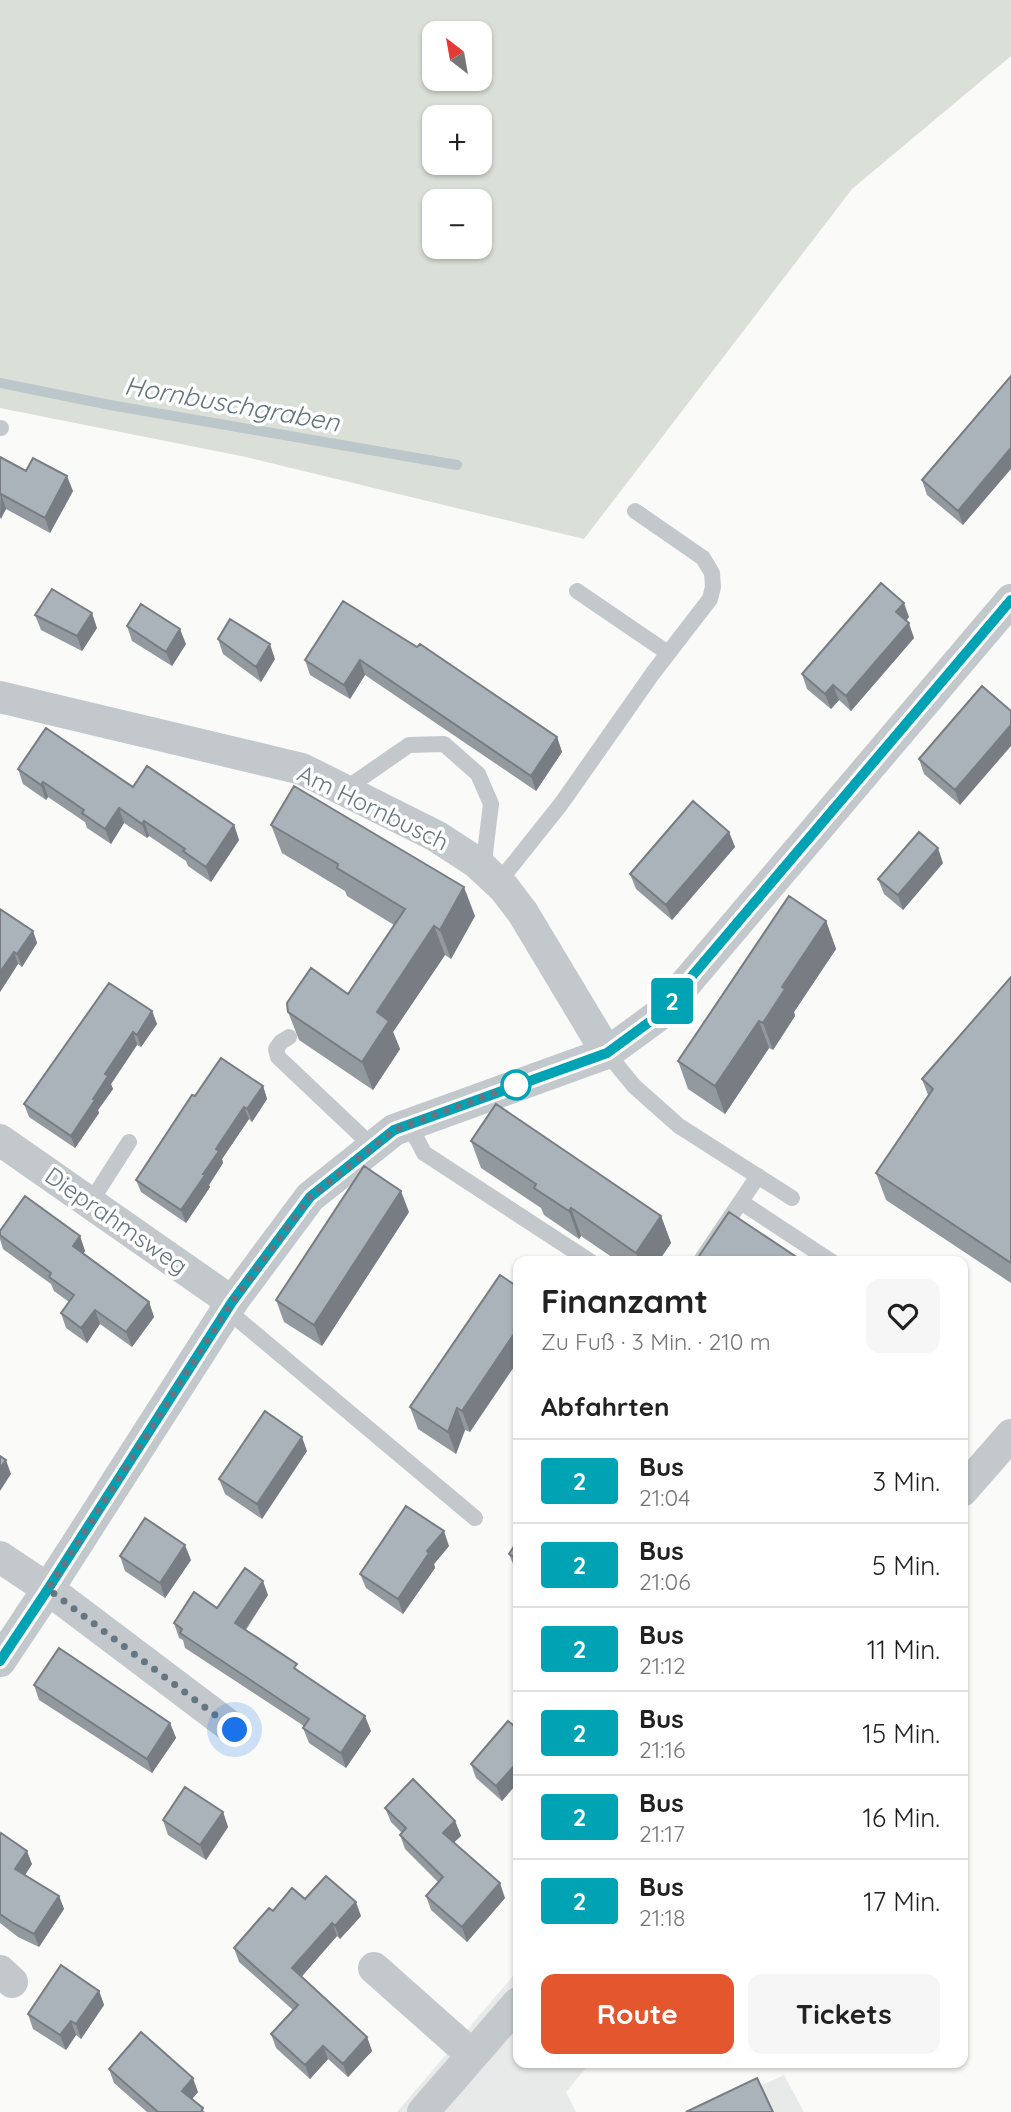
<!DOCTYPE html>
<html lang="de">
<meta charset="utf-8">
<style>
:root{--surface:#fff;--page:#f6f6f6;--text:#222;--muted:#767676;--line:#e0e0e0;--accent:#e4572e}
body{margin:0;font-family:Quicksand,sans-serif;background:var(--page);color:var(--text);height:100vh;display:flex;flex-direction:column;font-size:26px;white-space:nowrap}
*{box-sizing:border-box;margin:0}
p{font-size:23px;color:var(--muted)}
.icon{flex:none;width:38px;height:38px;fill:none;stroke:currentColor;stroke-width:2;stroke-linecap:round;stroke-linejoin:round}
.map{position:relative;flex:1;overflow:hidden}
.drawer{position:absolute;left:513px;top:1256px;width:455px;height:812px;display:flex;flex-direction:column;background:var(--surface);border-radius:14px;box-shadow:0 2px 5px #0004}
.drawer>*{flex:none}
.badge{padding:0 14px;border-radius:5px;font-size:24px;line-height:46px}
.needle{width:46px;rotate:329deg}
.tools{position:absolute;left:422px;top:21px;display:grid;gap:14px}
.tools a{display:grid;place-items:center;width:70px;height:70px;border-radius:14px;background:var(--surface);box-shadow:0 2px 5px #0004;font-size:35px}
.you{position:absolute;width:35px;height:35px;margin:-18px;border:5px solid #fff;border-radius:50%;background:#1a73e8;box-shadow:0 0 0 10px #1a73e833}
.map>.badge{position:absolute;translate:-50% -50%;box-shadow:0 0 0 4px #fff}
h2{padding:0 28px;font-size:26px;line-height:63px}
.round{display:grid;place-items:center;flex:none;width:74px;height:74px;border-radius:14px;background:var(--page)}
.headline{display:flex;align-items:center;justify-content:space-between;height:119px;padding:0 28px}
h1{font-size:33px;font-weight:700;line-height:52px}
.primary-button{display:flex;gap:14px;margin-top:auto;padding:14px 28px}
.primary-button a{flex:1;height:80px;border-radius:14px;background:var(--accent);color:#fff;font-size:28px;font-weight:700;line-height:80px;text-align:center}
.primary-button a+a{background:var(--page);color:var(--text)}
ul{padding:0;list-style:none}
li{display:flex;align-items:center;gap:21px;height:84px;padding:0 28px;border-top:2px solid var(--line)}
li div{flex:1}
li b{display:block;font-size:26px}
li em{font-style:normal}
li .badge{min-width:77px;font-weight:700;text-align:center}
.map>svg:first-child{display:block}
</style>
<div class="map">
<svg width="1011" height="2112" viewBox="0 0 1011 2112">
<rect width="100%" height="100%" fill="#fafaf8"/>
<path fill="#e8e9e9" d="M 518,1970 L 518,2063 L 590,2063 L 566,2092 L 576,2112 L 397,2112 Z
M 784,2075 L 804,2112 L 702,2112 Z"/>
<path fill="#dadfd7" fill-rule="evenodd" d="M 0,0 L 1011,0 L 1011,56 L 852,189 L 584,539 L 246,457 L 0,408 ZM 434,33 L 480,33 L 480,79 L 434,79 ZM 434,117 L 480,117 L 480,163 L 434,163 ZM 434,201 L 480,201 L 480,247 L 434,247 Z"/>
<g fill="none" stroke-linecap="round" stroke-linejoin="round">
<path stroke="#bbc7cb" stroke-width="10" d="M 0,383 L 110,405 L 457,465"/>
<path stroke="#c3c8cc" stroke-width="16" d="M 0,428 L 1,428
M 577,591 L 668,653
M 344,790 L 409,745 L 444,744 L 478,774 L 491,804 L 483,869
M 498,883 L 561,804 L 653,673 L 710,599 L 713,587 L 712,573 L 703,558 L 635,511
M 289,1037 L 281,1042 L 276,1049 L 278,1057 L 373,1147
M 607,1053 L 634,1086 L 679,1126 L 792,1198
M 409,1124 L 424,1153 L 591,1262
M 741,1202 L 832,1262
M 90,1203 L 129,1142
M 700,1262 L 758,1176
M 227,1310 L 475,1518"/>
<path stroke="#c3c8cc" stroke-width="32" d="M 0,697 L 302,769 L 436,836 L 476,862 L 504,888 L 523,913 L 607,1053
M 0,1140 L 232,1302
M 962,1491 L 1011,1435
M 0,1557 L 48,1589 L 235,1730
M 0,1661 L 48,1589 L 232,1302 L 310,1197 L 394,1130 L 607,1053 L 659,1015 L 1011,600
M 374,1968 L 472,2055
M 0,1971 L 12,1982
M 423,2112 L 518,2003"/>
</g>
<path fill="#929a9f" d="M 1011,376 L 963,525 L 927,495 L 922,480 Z
M 0,457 L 26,471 L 73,491 L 50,533 L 6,509 L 0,518 Z
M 343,601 L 557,737 L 562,752 L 536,791 L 365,675 L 350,699 L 310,675 L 305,660 Z
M 35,615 L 97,628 L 82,651 L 41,630 Z
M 909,617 L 906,621 L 914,638 L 851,711 L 839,700 L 831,709 L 807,689 L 802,674 Z
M 127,626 L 186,644 L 172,666 L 132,641 Z
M 218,639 L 275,659 L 261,682 L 223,654 Z
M 982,686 L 960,805 L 924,774 L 919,759 Z
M 18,769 L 133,787 L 234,825 L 239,840 L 211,882 L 188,866 L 186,861 L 149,836 L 147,838 L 124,823 L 111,844 L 87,828 L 85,822 L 48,797 L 46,800 L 23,784 Z
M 271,825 L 475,916 L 451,959 L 445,955 L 393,1032 L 400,1049 L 373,1090 L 299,1040 L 288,1012 L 348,994 L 394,925 L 347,896 L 345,891 L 282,853 Z
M 729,832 L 735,847 L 672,920 L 636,889 L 630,874 Z
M 943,863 L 903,910 L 884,894 L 878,879 Z
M 0,909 L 33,931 L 37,943 L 22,967 L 18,964 L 0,992 Z
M 826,921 L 836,949 L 794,1012 L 795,1016 L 773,1050 L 769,1048 L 725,1114 L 688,1089 L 678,1061 Z
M 1011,977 L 1011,1283 L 886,1200 L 876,1173 L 928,1095 L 922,1079 Z
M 152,1011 L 157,1024 L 141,1047 L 137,1045 L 111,1084 L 113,1089 L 98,1110 L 99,1113 L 75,1148 L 29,1117 L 24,1104 Z
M 263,1086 L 267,1099 L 252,1122 L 249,1119 L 222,1159 L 223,1163 L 209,1185 L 210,1187 L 186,1223 L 141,1192 L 136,1180 L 195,1096 Z
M 471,1141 L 661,1216 L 671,1243 L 658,1262 L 619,1262 L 581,1236 L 579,1239 L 544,1215 L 541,1208 L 481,1168 Z
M 409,1212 L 322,1346 L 284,1322 L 276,1300 Z
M 0,1231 L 80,1236 L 85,1251 L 83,1254 L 149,1302 L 154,1317 L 132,1347 L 100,1324 L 87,1343 L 66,1328 L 61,1313 L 69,1302 L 54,1291 L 51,1284 L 3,1249 L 0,1239 Z
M 500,1275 L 470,1432 L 465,1430 L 456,1454 L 418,1429 L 410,1407 Z
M 307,1451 L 262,1519 L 225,1494 L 219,1479 Z
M 518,1540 L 518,1576 L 509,1554 Z
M 449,1546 L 434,1564 L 435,1568 L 403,1614 L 366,1588 L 360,1574 Z
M 120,1556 L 191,1560 L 165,1598 L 125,1571 Z
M 268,1595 L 246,1630 L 300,1672 L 371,1731 L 346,1768 L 309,1743 L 303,1728 L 304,1726 L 185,1648 L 183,1640 L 179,1638 L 174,1623 L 217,1608 Z
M 34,1685 L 170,1723 L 176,1738 L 152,1773 L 39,1700 Z
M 518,1729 L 518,1782 L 502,1801 L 476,1778 L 471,1764 Z
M 385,1808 L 455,1821 L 461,1836 L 453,1843 L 505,1898 L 467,1942 L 431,1910 L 426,1896 L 438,1882 L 405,1849 L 400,1835 L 402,1833 L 391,1822 Z
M 223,1812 L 228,1827 L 206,1860 L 168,1835 L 163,1820 Z
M 0,1835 L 32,1864 L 25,1875 L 59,1896 L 64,1909 L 39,1947 L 18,1937 L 0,1923 Z
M 273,1911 L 361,1916 L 340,1939 L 337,1936 L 301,1977 L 367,2037 L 372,2051 L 348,2077 L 328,2059 L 310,2079 L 276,2048 L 271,2034 L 293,2010 L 239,1962 L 234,1948 Z
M 99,1991 L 104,2005 L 81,2039 L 76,2035 L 66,2050 L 33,2029 L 28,2014 Z
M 109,2069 L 198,2092 L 192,2099 L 205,2112 L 147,2112 L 114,2083 Z"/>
<path fill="#777d82" d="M 1011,448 L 1011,469 L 963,525 L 958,511 Z
M 67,476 L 73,491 L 50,533 L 45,518 Z
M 1,494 L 6,509 L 1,519 L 0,517 Z
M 904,603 L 909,617 L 901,627 L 896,612 Z
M 92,613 L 97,628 L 82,651 L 77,636 Z
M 909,623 L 914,638 L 851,711 L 846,696 Z
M 180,629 L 186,644 L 172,666 L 166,652 Z
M 270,644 L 275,659 L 261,682 L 256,667 Z
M 360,660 L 365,675 L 350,699 L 344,685 Z
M 833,685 L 839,700 L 831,709 L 825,694 Z
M 1011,725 L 1011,746 L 960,805 L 955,790 Z
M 557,737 L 562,752 L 536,791 L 531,776 Z
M 43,782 L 48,797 L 46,800 L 41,785 Z
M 119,808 L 124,823 L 111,844 L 105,829 Z
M 144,821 L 149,836 L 147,838 L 142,824 Z
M 234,825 L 239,840 L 211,882 L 206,867 Z
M 729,832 L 735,847 L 672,920 L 666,905 Z
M 938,848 L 943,863 L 903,910 L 898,895 Z
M 464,887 L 475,916 L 451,959 L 440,930 Z
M 826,921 L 836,949 L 794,1012 L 795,1016 L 773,1050 L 763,1023 L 782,987 Z
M 434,926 L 445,955 L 393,1032 L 400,1049 L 373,1090 L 362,1062 L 377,1012 Z
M 33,931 L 37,943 L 22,967 L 17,954 Z
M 14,952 L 18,964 L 0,992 L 0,972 Z
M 152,1011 L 157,1024 L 141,1047 L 137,1035 Z
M 759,1021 L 769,1048 L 725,1114 L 715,1086 Z
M 133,1032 L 137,1045 L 111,1084 L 113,1089 L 98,1110 L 99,1113 L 75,1148 L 71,1136 L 93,1099 L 105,1074 Z
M 263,1086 L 267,1099 L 252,1122 L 247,1109 Z
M 244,1107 L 249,1119 L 222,1159 L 223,1163 L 209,1185 L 210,1187 L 186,1223 L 181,1210 L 203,1174 L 216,1149 Z
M 401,1191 L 409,1212 L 322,1346 L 314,1325 Z
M 571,1208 L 581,1236 L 579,1239 L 569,1211 Z
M 661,1216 L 671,1243 L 658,1262 L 639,1262 L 636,1253 Z
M 80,1236 L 85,1251 L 78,1261 L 73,1246 Z
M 149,1302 L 154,1317 L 132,1347 L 126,1332 Z
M 95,1310 L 100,1324 L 87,1343 L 81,1328 Z
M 518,1328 L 518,1361 L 470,1432 L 462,1411 Z
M 962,1388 L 968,1402 L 962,1408 Z
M 457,1408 L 465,1430 L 456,1454 L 448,1432 Z
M 302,1437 L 307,1451 L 262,1519 L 257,1504 Z
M 6,1460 L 11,1474 L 0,1491 L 0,1468 Z
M 444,1531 L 449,1546 L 434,1564 L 435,1568 L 403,1614 L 398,1599 L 427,1551 Z
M 185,1545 L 191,1560 L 165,1598 L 160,1583 Z
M 263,1581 L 268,1595 L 240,1637 L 235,1623 Z
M 365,1716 L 371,1731 L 346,1768 L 341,1753 Z
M 170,1723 L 176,1738 L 152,1773 L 147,1759 Z
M 516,1764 L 518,1771 L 518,1782 L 502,1801 L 496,1786 Z
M 223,1812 L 228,1827 L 206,1860 L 200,1845 Z
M 455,1821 L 461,1836 L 448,1848 L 443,1833 Z
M 27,1851 L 32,1864 L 20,1883 L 15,1869 Z
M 500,1883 L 505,1898 L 467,1942 L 462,1927 Z
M 59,1896 L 64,1909 L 39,1947 L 34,1934 Z
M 356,1902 L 361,1916 L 340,1939 L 335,1926 Z
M 332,1923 L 337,1936 L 297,1982 L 292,1968 Z
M 99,1991 L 104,2005 L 81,2039 L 76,2024 Z
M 71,2021 L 76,2035 L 66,2050 L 60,2035 Z
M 367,2037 L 372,2051 L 348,2077 L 343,2064 Z
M 323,2046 L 328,2059 L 310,2079 L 305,2065 Z
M 193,2078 L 198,2092 L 187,2105 L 182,2091 Z"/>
<path fill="#aab3b9" stroke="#777d82" stroke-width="2" d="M 1011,376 L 1011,448 L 958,511 L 922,480 Z
M 0,457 L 26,471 L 33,458 L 67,476 L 45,518 L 1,494 L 0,495 Z
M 881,583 L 904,603 L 896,612 L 909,623 L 846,696 L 833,685 L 825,694 L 802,674 Z
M 52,589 L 92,613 L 77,636 L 35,615 Z
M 343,601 L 417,647 L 420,644 L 557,737 L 531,776 L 360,660 L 344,685 L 305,660 Z
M 141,604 L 180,629 L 166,652 L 127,626 Z
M 230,619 L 270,644 L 256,667 L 218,639 Z
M 982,686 L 1011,711 L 1011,725 L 955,790 L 919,759 Z
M 46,728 L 133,787 L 147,766 L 234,825 L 206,867 L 183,851 L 185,849 L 144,821 L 142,824 L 119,808 L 105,829 L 82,813 L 84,810 L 43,782 L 41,785 L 18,769 Z
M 294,786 L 464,887 L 440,930 L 434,926 L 377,1012 L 389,1021 L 362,1062 L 288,1012 L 287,1003 L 311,968 L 348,994 L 405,909 L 337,868 L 338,864 L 271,825 Z
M 693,801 L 729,832 L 666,905 L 630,874 Z
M 919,832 L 938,848 L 898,895 L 878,879 Z
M 789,896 L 826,921 L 782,987 L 785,989 L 763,1023 L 759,1021 L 715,1086 L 678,1061 Z
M 0,909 L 33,931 L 17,954 L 14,952 L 0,972 Z
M 1011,977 L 1011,1263 L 876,1173 L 933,1089 L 922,1079 Z
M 109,983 L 152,1011 L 137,1035 L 133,1032 L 105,1074 L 108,1076 L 93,1099 L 95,1100 L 71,1136 L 24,1104 Z
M 221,1058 L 263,1086 L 247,1109 L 244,1107 L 216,1149 L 219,1151 L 203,1174 L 205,1175 L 181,1210 L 136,1180 L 192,1095 L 195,1096 Z
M 496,1104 L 661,1216 L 636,1253 L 571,1208 L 569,1211 L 534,1188 L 536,1184 L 471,1141 Z
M 364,1166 L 401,1191 L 314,1325 L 276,1300 Z
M 25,1196 L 80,1236 L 73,1246 L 149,1302 L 126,1332 L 95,1310 L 81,1328 L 61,1313 L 74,1295 L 49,1277 L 51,1273 L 0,1235 L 0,1231 Z
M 729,1212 L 804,1262 L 695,1262 Z
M 500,1275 L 518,1287 L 518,1328 L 462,1411 L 457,1408 L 448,1432 L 410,1407 Z
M 265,1411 L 302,1437 L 257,1504 L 219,1479 Z
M 0,1456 L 6,1460 L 0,1468 Z
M 406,1506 L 444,1531 L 427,1551 L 429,1553 L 398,1599 L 360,1574 Z
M 145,1518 L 185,1545 L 160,1583 L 120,1556 Z
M 518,1540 L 518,1560 L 509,1554 Z
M 245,1568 L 263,1581 L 235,1623 L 297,1664 L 294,1668 L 365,1716 L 341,1753 L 303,1728 L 309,1719 L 180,1633 L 182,1629 L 174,1623 L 194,1592 L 217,1608 Z
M 59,1648 L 170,1723 L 147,1759 L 34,1685 Z
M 508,1721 L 518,1729 L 518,1766 L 516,1764 L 496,1786 L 471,1764 Z
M 413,1779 L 455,1821 L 443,1833 L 500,1883 L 462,1927 L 426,1896 L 443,1877 L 400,1835 L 406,1828 L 385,1808 Z
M 185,1787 L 223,1812 L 200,1845 L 163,1820 Z
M 1,1833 L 27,1851 L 15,1869 L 59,1896 L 34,1934 L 13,1923 L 0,1914 L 0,1835 Z
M 326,1876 L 356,1902 L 335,1926 L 332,1923 L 292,1968 L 367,2037 L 343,2064 L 323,2046 L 305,2065 L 271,2034 L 298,2005 L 234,1948 L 269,1908 L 273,1911 L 292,1888 L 305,1899 Z
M 61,1965 L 99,1991 L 76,2024 L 71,2021 L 60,2035 L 28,2014 Z
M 141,2032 L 193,2078 L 182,2091 L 203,2108 L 201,2112 L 158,2112 L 109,2069 Z
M 757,2078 L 773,2112 L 686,2112 Z"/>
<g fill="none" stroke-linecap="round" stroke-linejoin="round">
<g stroke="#fff" stroke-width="16">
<path id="line" d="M 0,1661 L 48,1589 L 232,1302 L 310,1197 L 394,1130 L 607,1053 L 659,1015 L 1011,600"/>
</g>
<use href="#line" stroke="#00a3b4" stroke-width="10"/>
<path stroke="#657683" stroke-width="7" stroke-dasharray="0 12.6" d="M 235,1730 L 48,1589 L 232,1302 L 310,1197 L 394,1130 L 519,1084 L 516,1085"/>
</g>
<circle fill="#fff" stroke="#00a3b4" stroke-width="3.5" cx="516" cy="1085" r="14"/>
<g text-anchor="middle" stroke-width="7" stroke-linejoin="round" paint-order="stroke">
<g font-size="24" fill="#657683" stroke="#fff">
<text transform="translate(373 808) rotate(26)" y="8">Am Hornbusch</text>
<text transform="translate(116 1221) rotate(35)" y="8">Dieprahmsweg</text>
</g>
<g font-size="26" font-style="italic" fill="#60757c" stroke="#fff">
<text transform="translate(232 404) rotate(10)" y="9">Hornbuschgraben</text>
</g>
</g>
</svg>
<div class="tools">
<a><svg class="needle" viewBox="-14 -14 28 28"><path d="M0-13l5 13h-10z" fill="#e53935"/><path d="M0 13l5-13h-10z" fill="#767676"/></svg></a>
<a>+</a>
<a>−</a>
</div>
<div class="you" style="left:235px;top:1730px"></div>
<b class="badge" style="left:672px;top:1001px;background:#00a3b4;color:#fff">2</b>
<section class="drawer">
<div class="headline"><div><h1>Finanzamt</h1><p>Zu Fuß · 3 Min. · 210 m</p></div><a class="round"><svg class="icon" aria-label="heart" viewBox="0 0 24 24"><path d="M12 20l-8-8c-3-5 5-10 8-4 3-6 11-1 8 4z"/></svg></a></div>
<h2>Abfahrten</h2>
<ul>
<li><span class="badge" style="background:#00a3b4;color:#fff">2</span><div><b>Bus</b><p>21:04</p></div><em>3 Min.</em></li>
<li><span class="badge" style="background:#00a3b4;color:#fff">2</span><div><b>Bus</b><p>21:06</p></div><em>5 Min.</em></li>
<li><span class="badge" style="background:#00a3b4;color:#fff">2</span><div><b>Bus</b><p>21:12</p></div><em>11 Min.</em></li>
<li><span class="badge" style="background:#00a3b4;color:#fff">2</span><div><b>Bus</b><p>21:16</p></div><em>15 Min.</em></li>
<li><span class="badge" style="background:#00a3b4;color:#fff">2</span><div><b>Bus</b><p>21:17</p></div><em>16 Min.</em></li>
<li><span class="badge" style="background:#00a3b4;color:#fff">2</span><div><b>Bus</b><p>21:18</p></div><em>17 Min.</em></li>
</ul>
<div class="primary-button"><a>Route</a><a>Tickets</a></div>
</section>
</div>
